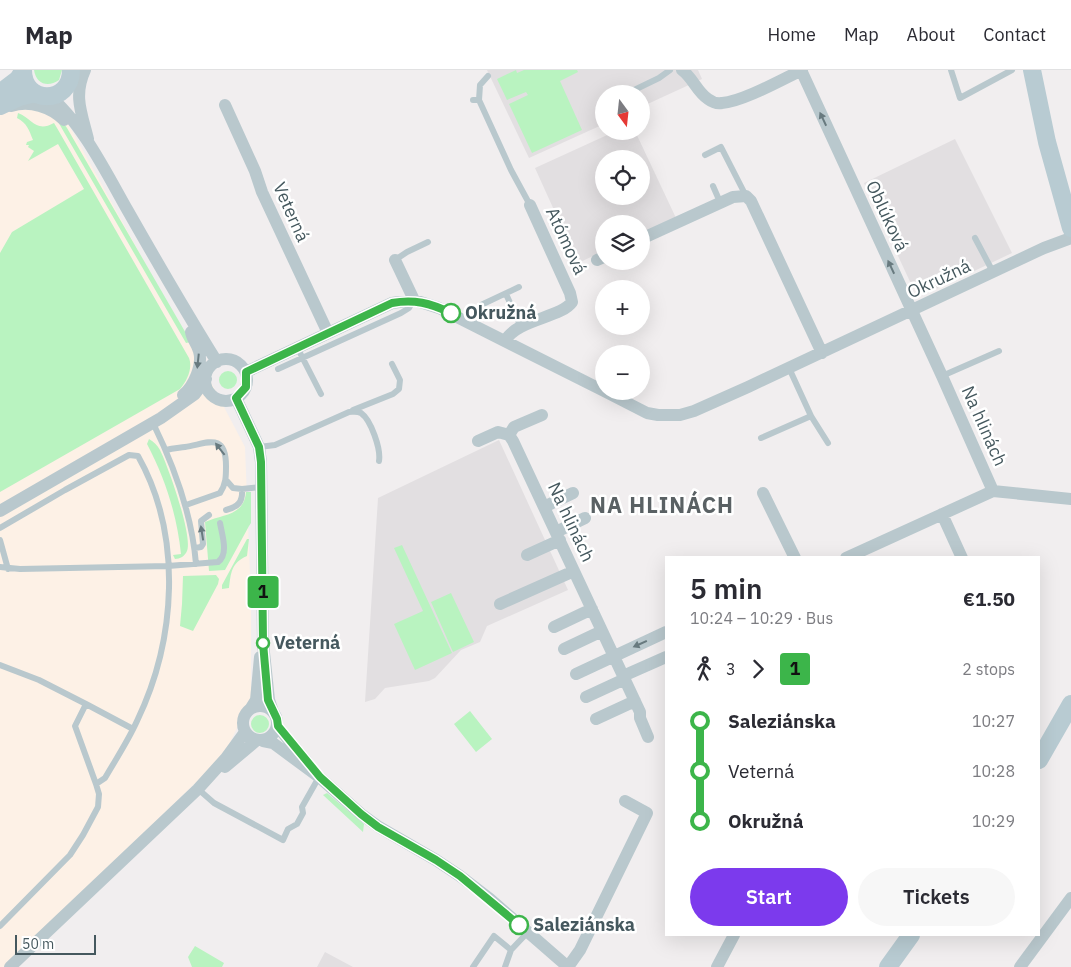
<!DOCTYPE html>
<meta charset="utf-8">
<style>
:root{--surface:#fff;--page:#f7f7f7;--text:#2b2b33;--muted:#7c7c81;--line:#e1e1e2;--accent:#7c3aed}
body{margin:0;font-family:"IBM Plex Sans",sans-serif;background:var(--page);color:var(--text);height:100vh;display:flex;flex-direction:column;font-size:19px;white-space:nowrap}
*{box-sizing:border-box;margin:0}
p{font-size:16px;color:var(--muted)}
.icon{flex:none;width:28px;height:28px;fill:none;stroke:currentColor;stroke-width:2;stroke-linecap:round;stroke-linejoin:round}
.map{position:relative;flex:1;overflow:hidden}
.panel{position:absolute;left:665px;top:486px;width:375px;height:380px;display:flex;flex-direction:column;background:var(--surface);border-radius:0px;box-shadow:0 5px 20px #0002}
.panel>*{flex:none}
.badge{padding:0 10px;border-radius:4px;font-size:18px;line-height:32px}
.needle{width:32px;rotate:165deg}
.controls{position:absolute;left:595px;top:15px;display:grid;gap:10px}
.controls a{display:grid;place-items:center;width:55px;height:55px;border-radius:50%;background:var(--surface);box-shadow:0 5px 20px #0002;font-size:25px}
.scale{position:absolute;left:15px;bottom:12px;width:81px;box-sizing:border-box;padding-left:5px;border:2px solid #45585e;border-top:0;font-size:14px;line-height:18px;white-space:nowrap;color:#45585e;-webkit-text-stroke:4px #fff;paint-order:stroke}
.map>.badge{position:absolute;translate:-50% -50%;box-shadow:0 0 0 2px #fff}
.legs{display:flex;align-items:center;gap:8px;height:55px;padding:0 25px;font-size:16px}
.legs p{margin-inline-start:auto}
.head{display:flex;align-items:center;justify-content:space-between;height:85px;padding:0 25px}
h1{font-size:28px;font-weight:600;line-height:38px}
.button{display:flex;gap:10px;margin-top:auto;padding:10px 25px}
.button a{flex:1;height:58px;border-radius:30px;background:var(--accent);color:#fff;font-size:20px;font-weight:600;line-height:58px;text-align:center}
.button a+a{background:var(--page);color:var(--text)}
ul{padding:0 25px;list-style:none}
li{display:flex;align-items:center;gap:18px;height:50px;font-size:19px}
li i{display:grid;place-items:center;width:8px;height:100%;margin:0 6px;background:currentColor}
li i::after{content:'';width:12px;height:12px;margin:-6px;border:4px solid;border-radius:50%;background:var(--surface)}
li p{margin-inline-start:auto}
li:first-child i{background:linear-gradient(#0000 50%,currentColor 0)}
li:last-child i{background:linear-gradient(currentColor 50%,#0000 0)}
header{display:flex;align-items:center;gap:30px;box-sizing:border-box;height:70px;padding:0 25px;background:var(--surface);border-bottom:1px solid var(--line)}
header strong{font-size:24px}
nav{display:flex;gap:28px;margin-inline-start:auto;font-size:18px}
.map>svg:first-child{display:block}
</style>
<header>
<strong>Map</strong>
<nav><a>Home</a><a>Map</a><a>About</a><a>Contact</a></nav>
</header>
<div class="map">
<svg width="1071" height="897" viewBox="0 0 1071 897">
<rect width="100%" height="100%" fill="#f1eeef"/>
<path fill="#fdf1e6" d="M 14,33 L 65,48 L 213,316 L 245,377 L 251,531 L 251,628 L 228,677 L 217,692 L 5,897 L 0,897 L 0,40 Z"/>
<path fill="#e2dfe1" fill-rule="evenodd" d="M 487,0 L 698,0 L 702,9 L 641,37 L 641,24 L 604,24 L 604,54 L 529,88 Z
M 616,61 L 635,61 L 676,148 L 641,164 L 641,154 L 604,154 L 604,160 L 600,162 L 604,169 L 604,181 L 578,193 L 535,98 ZM 604,89 L 641,89 L 641,126 L 604,126 Z
M 955,69 L 1012,183 L 926,224 L 913,218 L 864,113 Z
M 499,370 L 568,520 L 487,556 L 480,572 L 461,580 L 435,608 L 429,611 L 385,618 L 375,629 L 365,632 L 378,428 Z
M 325,882 L 353,897 L 317,897 Z"/>
<path fill="#b9f3c0" d="M 34,0 L 62,0 L 59,10 C 48,18 36,14 34,0 Z
M 516,0 L 517,3 L 524,0 L 577,0 L 578,2 L 560,11 L 582,60 L 532,83 L 509,34 L 528,25 L 526,22 L 507,30 L 497,9 Z
M 18,43 C 33,49 36,63 54,53 L 57,58 L 189,288 C 193,298 187,311 180,319 L 0,422 L 0,183 L 12,162 L 84,119 L 58,74 L 28,91 L 34,81 L 28,77 L 29,75 L 26,75 L 27,72 L 33,70 C 29,60 27,53 17,48 Z
M 60,48 L 67,58 L 191,272 L 186,273 L 57,50 Z
M219 310a9 9 0 1 1 18 0a9 9 0 1 1-18 0Z
M 149,369 C 154,372 157,375 160,380 C 168,396 193,466 187,481 C 185,486 180,489 175,489 L 173,485 L 181,484 C 177,445 165,408 147,374 Z
M 246,422 L 251,422 L 251,453 L 249,456 L 225,500 L 209,501 L 205,452 C 223,444 244,446 246,422 Z
M 247,469 L 249,469 L 247,486 C 231,493 231,503 229,518 L 222,519 L 222,515 Z
M 402,475 L 452,583 L 415,600 L 394,554 L 423,541 L 394,478 Z
M 216,505 L 219,509 L 218,514 L 193,561 L 180,556 L 182,534 L 183,506 Z
M 451,523 L 474,572 L 453,582 L 431,532 Z
M 470,641 L 492,669 L 476,682 L 454,654 Z
M251 654a9 9 0 1 1 18 0a9 9 0 1 1-18 0Z
M 327,723 L 364,754 L 363,762 L 323,725 Z
M 195,876 L 224,893 L 222,897 L 192,897 L 188,887 Z"/>
<g fill="none" stroke-linecap="round" stroke-linejoin="round">
<path stroke="#b9c8cd" stroke-width="6" d="M 951,0 L 960,28 L 1012,0
M 628,23 L 659,8 L 670,0
M 473,30 L 479,30 L 511,100 L 530,135
M 479,30 L 480,15 L 488,6
M 705,85 L 721,77 L 746,126
M 713,116 L 720,132
M 975,168 L 993,202
M 395,190 L 407,182 L 428,172
M 506,224 L 521,257
M 481,235 L 519,217
M 297,277 L 321,324
M 789,298 L 811,346 L 828,373
M 278,299 L 401,243 L 409,238 L 413,231
M 942,306 L 999,281
M 353,340 L 393,324 L 399,319 L 400,310 L 392,294
M 153,353 C 175,398 192,444 196,494
M 761,368 L 811,346
M 259,377 L 275,375 L 349,342 C 353,342 357,341 361,343 C 371,350 381,379 379,391
M 166,380 C 173,378 178,378 185,377 C 206,374 226,361 226,396 C 226,407 226,414 220,423 L 186,435
M 226,410 L 233,418 L 242,419 L 262,417
M 226,440 C 238,437 243,432 242,419
M 0,458 L 65,420 L 129,385 L 138,386 C 183,466 176,570 137,651 C 128,671 116,689 105,708 L 96,714 L 75,656 L 86,634 L 39,610 L 0,595
M 0,470 L 8,499
M 195,478 L 201,477 L 203,474 L 201,451 L 209,445
M 0,497 L 20,499 L 168,496 L 218,492 C 229,484 222,465 220,453
M 86,634 L 133,659
M 198,719 L 214,733 L 283,770 L 288,759 L 297,754 L 303,743 L 302,737 L 319,707
M 0,856 L 70,785 L 83,765 L 98,737 L 99,724 L 96,714
M 473,897 L 494,866 L 511,880
M 505,897 L 511,880 L 528,862"/>
<path stroke="#b9c8cd" stroke-width="12" d="M 85,0 C 73,26 82,44 88,69
M 682,0 C 693,8 697,22 708,29 C 712,32 717,34 722,33 C 742,32 783,9 802,0
M 801,0 L 942,306 L 993,421
M 49,26 C 81,51 108,106 128,141 C 157,192 186,242 217,292
M 225,35 L 255,101 L 262,122 L 328,263
M 11,36 C 30,30 51,37 64,50
M 641,169 L 733,127 L 746,126 L 751,131 L 822,283
M 395,190 L 414,230
M 597,190 L 604,187
M 505,271 C 517,249 561,248 572,232 L 570,223 L 530,135
M205 310a21 21 0 1 1 42 0a21 21 0 1 1-42 0Z
M 246,302 L 392,233 L 414,230 L 439,238 L 604,321
M 604,321 L 647,343 L 658,345 L 680,345 L 694,341 L 748,317 L 1044,178 L 1071,168
M 183,325 C 194,316 203,295 199,281 C 197,274 192,269 191,262
M 236,328 L 259,377 L 261,392 L 263,573 L 269,630 L 273,642
M 509,365 L 514,357 L 542,345
M 478,371 L 498,362 L 509,365 L 513,371 L 640,642 L 640,648 L 648,667
M 763,423 L 795,488
M 544,437 L 573,423
M 0,441 L 161,348 L 195,324 L 206,309
M 942,444 L 962,488
M 556,462 L 585,448
M 527,485 L 560,470
M 846,488 L 993,421 L 1071,429
M 500,534 L 574,501
M 554,557 L 592,539
M 564,579 L 602,561
M 576,604 L 666,562
M 623,606 L 666,587
M 586,627 L 625,609
M243 653a17 17 0 1 1 34 0a17 17 0 1 1-34 0Z
M 251,638 L 256,630 L 260,587
M 596,649 L 635,631
M 277,656 L 307,692
M 263,671 L 273,673 L 319,707 L 361,744 L 379,757 L 436,790 L 460,806 L 490,829 L 568,897
M 225,697 L 257,670
M 10,897 L 198,719 L 226,688 L 245,662
M 568,897 L 580,880 L 647,743 L 625,731
M 717,897 L 734,865
M 1020,897 L 1071,828"/>
<path stroke="#b8cbd2" stroke-width="18" d="M 23,0 C 23,35 71,35 71,0
M 1032,0 L 1047,72 L 1071,158
M 0,23 L 18,9 L 22,3
M 0,36 L 19,27 L 35,23
M 1039,690 L 1071,634
M 888,897 L 911,865"/>
</g>
<defs><path id="oneway-solid" d="M-6-.8H1V-3.2L6.5 0L1 3.2V.8H-6Z" transform="scale(1.25)"/></defs>
<g fill="#687a7f">
<use href="#oneway-solid" transform="translate(823 49) rotate(-115)"/>
<use href="#oneway-solid" transform="translate(891 197) rotate(-115)"/>
<use href="#oneway-solid" transform="translate(198 291) rotate(96)"/>
<use href="#oneway-solid" transform="translate(220 379) rotate(-128)"/>
<use href="#oneway-solid" transform="translate(202 463) rotate(-99)"/>
<use href="#oneway-solid" transform="translate(640 574) rotate(156)"/>
</g>
<g fill="none" stroke-linecap="round" stroke-linejoin="round">
<g stroke="#fff" stroke-width="11">
<path id="line-1" d="M 451,243 C 430,233 414,229 392,233 L 246,302 L 246,317 L 236,328 L 259,377 L 261,392 L 263,573 L 268,630 L 277,649 L 278,656 L 320,707 L 361,744 L 378,757 L 436,790 L 460,806 L 519,855"/>
</g>
<use href="#line-1" stroke="#3cb54a" stroke-width="8"/>
</g>
<g fill="#fff" stroke="#3cb54a" stroke-width="2.5">
<circle cx="451" cy="243" r="9"/>
<circle cx="263" cy="573" r="6"/>
<circle cx="519" cy="855" r="9"/>
</g>
<g text-anchor="middle" stroke-width="5" stroke-linejoin="round" paint-order="stroke">
<g font-size="18" fill="#45585e" stroke="#fff">
<text transform="translate(291 142) rotate(66)" y="6">Veterná</text>
<text transform="translate(887 146) rotate(65)" y="6">Oblúková</text>
<text transform="translate(566 171) rotate(65)" y="6">Atómová</text>
<text transform="translate(939 209) rotate(-25)" y="6">Okružná</text>
<text transform="translate(984 356) rotate(66)" y="6">Na hlinách</text>
<text transform="translate(571 452) rotate(65)" y="6">Na hlinách</text>
</g>
<g font-size="18" font-weight="bold" fill="#45585e" stroke="#fff" text-anchor="start">
<text x="465" y="249">Okružná</text>
<text x="274" y="579">Veterná</text>
<text x="533" y="861">Saleziánska</text>
</g>
<g font-size="22" font-weight="bold" letter-spacing="1" fill="#5a6164" stroke="#fff">
<text x="662" y="443">NA HLINÁCH</text>
</g>
</g>
</svg>
<div class="controls">
<a><svg class="needle" viewBox="-14 -14 28 28"><path d="M0-13l5 13h-10z" fill="#e53935"/><path d="M0 13l5-13h-10z" fill="#7c7c81"/></svg></a>
<a><svg class="icon" aria-label="locate" viewBox="0 0 24 24"><circle cx="12" cy="12" r="6"/><path d="M12 2v4M12 18v4M2 12h4M18 12h4"/></svg></a>
<a><svg class="icon" aria-label="layers" viewBox="0 0 24 24"><path d="M12 4l9 5-9 5-9-5zM3 14l9 5 9-5"/></svg></a>
<a>+</a>
<a>−</a>
</div>
<div class="scale">50 m</div>
<b class="badge" style="left:263px;top:522px;background:#3cb54a;color:#111">1</b>
<section class="panel">
<div class="head"><div><h1>5 min</h1><p>10:24 – 10:29 · Bus</p></div><b>€1.50</b></div>
<div class="legs"><svg class="icon" aria-label="walk" viewBox="0 0 24 24"><circle cx="13" cy="4" r="2"/><path d="M13 8l-2 6 4 7M11 14l-3 7M7 12l3-4h3l4 4"/></svg>3<svg class="icon" aria-label="forward" viewBox="0 0 24 24"><path d="M9 5l7 7-7 7"/></svg><b class="badge" style="background:#3cb54a;color:#111">1</b><p>2 stops</p></div>
<ul>
<li><i style="color:#3cb54a"></i><b>Saleziánska</b><p>10:27</p></li>
<li><i style="color:#3cb54a"></i><span>Veterná</span><p>10:28</p></li>
<li><i style="color:#3cb54a"></i><b>Okružná</b><p>10:29</p></li>
</ul>
<div class="button"><a>Start</a><a>Tickets</a></div>
</section>
</div>
